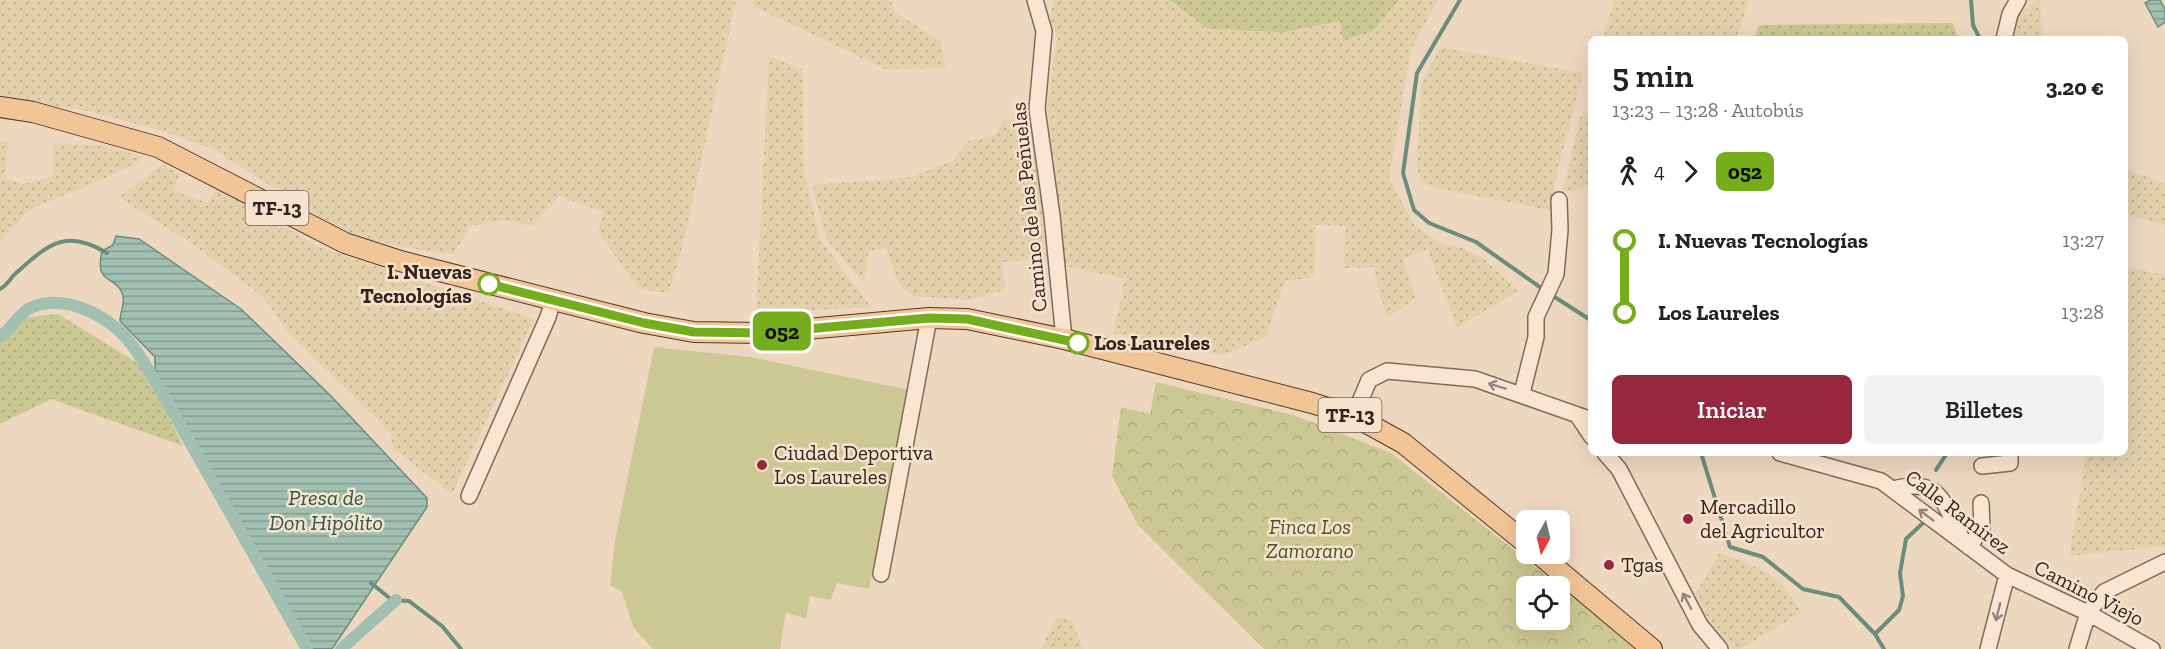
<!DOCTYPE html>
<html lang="es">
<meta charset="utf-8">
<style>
:root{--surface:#fff;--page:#f2f2f2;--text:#222;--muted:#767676;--accent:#96273c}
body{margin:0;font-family:"Zilla Slab",serif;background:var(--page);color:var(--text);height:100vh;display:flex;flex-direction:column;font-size:22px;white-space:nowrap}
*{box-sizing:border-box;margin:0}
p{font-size:20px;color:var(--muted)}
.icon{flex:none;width:33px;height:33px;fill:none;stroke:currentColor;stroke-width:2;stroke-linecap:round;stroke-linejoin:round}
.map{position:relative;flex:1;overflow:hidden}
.side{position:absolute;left:1588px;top:36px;width:540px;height:420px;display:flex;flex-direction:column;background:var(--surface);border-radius:9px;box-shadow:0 6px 24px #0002}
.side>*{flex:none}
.badge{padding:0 12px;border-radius:9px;font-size:21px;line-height:39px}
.needle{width:39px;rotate:188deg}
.tools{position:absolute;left:1516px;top:510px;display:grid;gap:12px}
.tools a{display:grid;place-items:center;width:54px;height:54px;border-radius:9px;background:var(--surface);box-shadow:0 6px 24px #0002;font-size:30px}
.map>.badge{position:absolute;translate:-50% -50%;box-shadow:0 0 0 3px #fff}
.legs{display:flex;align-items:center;gap:9px;height:66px;padding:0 24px;font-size:20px}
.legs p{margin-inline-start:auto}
.head{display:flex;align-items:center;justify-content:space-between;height:102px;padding:0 24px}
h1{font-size:33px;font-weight:600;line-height:45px}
.action{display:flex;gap:12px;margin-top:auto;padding:12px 24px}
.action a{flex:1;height:69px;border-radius:9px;background:var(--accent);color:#fff;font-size:24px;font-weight:600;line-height:69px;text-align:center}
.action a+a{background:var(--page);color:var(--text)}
ul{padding:0 24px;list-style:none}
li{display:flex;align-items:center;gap:21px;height:72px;font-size:22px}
li i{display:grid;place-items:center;width:9px;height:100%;margin:0 8px;background:currentColor}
li i::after{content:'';width:15px;height:15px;margin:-8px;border:4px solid;border-radius:50%;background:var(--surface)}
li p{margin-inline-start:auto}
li:first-child i{background:linear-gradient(#0000 50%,currentColor 0)}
li:last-child i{background:linear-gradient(currentColor 50%,#0000 0)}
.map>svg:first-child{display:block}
</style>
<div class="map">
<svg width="2165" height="649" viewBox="0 0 2165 649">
<defs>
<pattern id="farmland-dots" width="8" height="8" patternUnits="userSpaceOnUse" patternTransform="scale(1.5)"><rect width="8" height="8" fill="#e3d1ac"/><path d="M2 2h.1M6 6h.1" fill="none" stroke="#c3b393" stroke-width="1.8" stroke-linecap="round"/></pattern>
<pattern id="grass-dots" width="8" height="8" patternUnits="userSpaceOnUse" patternTransform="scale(1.5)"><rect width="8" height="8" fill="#ccc893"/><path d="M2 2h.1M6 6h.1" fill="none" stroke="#b0ac7e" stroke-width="1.8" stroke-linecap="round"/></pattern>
<pattern id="forest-crowns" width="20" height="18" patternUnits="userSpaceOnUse" patternTransform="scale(1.5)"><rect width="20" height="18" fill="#ccc893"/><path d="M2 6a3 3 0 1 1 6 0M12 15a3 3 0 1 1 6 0" fill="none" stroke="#b0ac7e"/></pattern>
<pattern id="water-rules" width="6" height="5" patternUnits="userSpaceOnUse" patternTransform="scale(1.5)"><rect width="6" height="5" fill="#a2c0b2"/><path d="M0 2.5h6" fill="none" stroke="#859c90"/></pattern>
</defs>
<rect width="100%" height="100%" fill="#eed7bf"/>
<path fill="url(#farmland-dots)" d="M 0,0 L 736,0 L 684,240 L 669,293 L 638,289 L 598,231 L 604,212 L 559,196 L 533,226 L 504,220 L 470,226 L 454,254 L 436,253 L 373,240 L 333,226 L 213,149 L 156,129 L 88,111 L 0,98 Z
M 753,0 L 891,0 L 894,11 L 940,41 L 946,68 L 885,69 L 753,6 Z
M 1053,0 L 1169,0 L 1172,5 L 1285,32 L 1341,21 L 1343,41 L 1374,29 L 1399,0 L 1438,0 L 1411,49 L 1389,178 L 1414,225 L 1440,243 L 1463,248 L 1483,258 L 1518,291 L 1457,328 L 1427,249 L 1403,259 L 1416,298 L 1387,318 L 1373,267 L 1343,268 L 1346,226 L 1316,225 L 1314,277 L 1285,281 L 1267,336 L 1224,355 L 1113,333 L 1125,279 L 1065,266 L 1047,106 L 1057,38 L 1051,20 Z
M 1614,0 L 1749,0 L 1736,39 L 1603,39 Z
M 2037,0 L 2040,0 L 2043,39 L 2012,39 L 2016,17 Z
M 1440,47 L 1583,73 L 1554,186 L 1554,211 L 1430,187 L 1420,179 L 1417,167 L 1421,85 Z
M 769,56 L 803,70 L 804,170 L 820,240 L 871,307 L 756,313 Z
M 1591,115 L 1591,185 L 1563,192 L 1580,117 Z
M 1005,119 L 1033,122 L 1036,164 L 1051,258 L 1002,262 L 1005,290 L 968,300 L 913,296 L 898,283 L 886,248 L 868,252 L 864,283 L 827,240 L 812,185 L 912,177 L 954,160 L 968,141 L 994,136 Z
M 0,142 L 8,142 L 5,178 L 23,184 L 53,176 L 53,144 L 96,145 L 143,156 L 140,161 L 110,176 L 29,210 L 0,242 Z
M 163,164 L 180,174 L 173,190 L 207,203 L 218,188 L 319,247 L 534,319 L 452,494 L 394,449 L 390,432 L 287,331 L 263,297 L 195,246 L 119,197 Z
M 2126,169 L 2165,184 L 2165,225 L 2126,215 Z
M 2126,267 L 2165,275 L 2165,546 L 2069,556 L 2087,453 L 2126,453 Z
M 1720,553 L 1750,564 L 1780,581 L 1802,612 L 1741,649 L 1733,649 L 1713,628 L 1695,594 Z
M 1056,617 L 1071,620 L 1084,649 L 1041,649 Z"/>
<path fill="url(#grass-dots)" d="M 1169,0 L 1399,0 L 1374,30 L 1343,41 L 1340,21 L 1285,32 L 1209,29 Z
M 1953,23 L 1958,39 L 1754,39 L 1759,25 Z
M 58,314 L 144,367 L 183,446 L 51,399 L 0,424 L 0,338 L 22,318 Z"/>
<path fill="url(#forest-crowns)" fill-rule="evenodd" d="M 1156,382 L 1293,415 L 1391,453 L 1552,580 C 1581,597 1609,626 1634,649 L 1264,649 L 1138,525 L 1112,476 L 1121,407 L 1150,414 ZM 1527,586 L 1560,586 L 1560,620 L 1527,620 Z"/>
<path fill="#ccc893" d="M 654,347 L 750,357 L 910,390 L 869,589 L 837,583 L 831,600 L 810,596 L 806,619 L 786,612 L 780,649 L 653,649 L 633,627 L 622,592 L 610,585 L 615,541 Z"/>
<path fill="url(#water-rules)" stroke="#6a8d7e" stroke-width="1.5" d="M 2150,0 L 2160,0 L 2165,9 L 2165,22 L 2158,27 L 2145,3 Z
M 116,236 L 139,239 L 241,309 L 331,396 L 427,498 L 427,507 L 332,649 L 312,649 L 307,644 L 155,376 L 155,357 L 120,321 C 120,313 125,303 123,296 C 117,273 94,288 102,251 L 113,245 Z"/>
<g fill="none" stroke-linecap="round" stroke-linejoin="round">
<path stroke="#6a8d7e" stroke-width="4" d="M 1460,0 L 1417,73 L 1403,173 L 1414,210 L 1429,223 L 1476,242 L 1544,290
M 1971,0 L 1973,25 L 1980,39
M 0,289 C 8,285 10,278 16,273 C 49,244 65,228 107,253
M 1550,294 L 1592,321
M 1702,456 L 1730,547 L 1763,557 L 1803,589 L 1839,597 L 1875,634 L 1884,649
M 1936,470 L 1947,453
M 371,583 L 392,600 L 409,601 L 442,626 L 461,649
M 1875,634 L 1899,610 L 1903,596 L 1900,573 L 1906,539 L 1923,523"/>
<path stroke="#a2c0b2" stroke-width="12" d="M 0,337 C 11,329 19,314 30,308 C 65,292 110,316 132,345 C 141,357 149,371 157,384 L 307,649
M 341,649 L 396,600"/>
<g stroke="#866857" stroke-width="18">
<path id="minor" d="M 1035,0 L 1044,31 L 1037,109 L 1052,216 L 1064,339
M 2004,39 L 2010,14 L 2018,0
M 1522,393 L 1536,337 L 1536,317 L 1556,274 L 1560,230 L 1559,200
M 1354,416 L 1369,380 L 1387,371 L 1475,379 L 1592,420
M 1578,416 L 1592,437
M 1605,453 L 1619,469 L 1700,625 L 1720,649
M 1780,453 L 1881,481 L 2007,575 L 2088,613 L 2152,649
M 1982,466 L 2010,463 L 2010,453
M 1893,489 C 1941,477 1943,502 1962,539
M 469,496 L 548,317 L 553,300
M 1969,547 L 1982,528 L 1981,503
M 881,574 L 929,318
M 1988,649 L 2007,575
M 2077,649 L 2088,613 L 2104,592 L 2165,562"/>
</g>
<g stroke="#54372c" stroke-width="22">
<path id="major" d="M 0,107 L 33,112 L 158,147 L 345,243 L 400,261 L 644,323 L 694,332 L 762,333 L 929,318 L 967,319 L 1064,339 L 1312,403 L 1354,416 L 1403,443 L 1527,544
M 1539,554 L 1652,649"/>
</g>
<use href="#minor" stroke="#f9e6d2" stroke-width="15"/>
<use href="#major" stroke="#f2c596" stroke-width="20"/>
</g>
<defs><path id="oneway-shaft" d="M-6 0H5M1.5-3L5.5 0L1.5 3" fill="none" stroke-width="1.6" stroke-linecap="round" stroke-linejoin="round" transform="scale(1.5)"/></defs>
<g stroke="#988577">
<use href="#oneway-shaft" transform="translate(1497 386) rotate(-163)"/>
<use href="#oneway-shaft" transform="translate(1926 515) rotate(-143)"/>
<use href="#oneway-shaft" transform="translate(1687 601) rotate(-118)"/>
<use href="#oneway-shaft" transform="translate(1998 612) rotate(104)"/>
</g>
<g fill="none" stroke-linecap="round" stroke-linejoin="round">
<g stroke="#fff" stroke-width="14">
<path id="line-1" d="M 489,284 L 644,323 L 694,332 L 762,333 L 929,318 L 967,319 L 1078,343"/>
</g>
<use href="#line-1" stroke="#75ad1c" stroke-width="9"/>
</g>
<g fill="#fff" stroke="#75ad1c" stroke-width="3">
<circle cx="489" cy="284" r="10"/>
<circle cx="1078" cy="343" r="10"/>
</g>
<g fill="#96273c" stroke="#f5e3ce" stroke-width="2">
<circle cx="762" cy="465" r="6"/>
<circle cx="1688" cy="519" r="6"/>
<circle cx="1609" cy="565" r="6"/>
</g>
<g text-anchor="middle" stroke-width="5" stroke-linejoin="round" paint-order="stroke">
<g fill="#f5e3ce" stroke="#6f5d51" stroke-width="1.5">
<rect x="245.5" y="191" width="63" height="34" rx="4.5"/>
<rect x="1318.5" y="398" width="63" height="34" rx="4.5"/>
</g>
<g font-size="20" font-weight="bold" fill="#36241c">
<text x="277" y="215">TF-13</text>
<text x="1350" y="422">TF-13</text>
</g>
<g font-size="21" fill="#36241c" stroke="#f5e3ce">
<text transform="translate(1029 207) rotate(-96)" y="7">Camino de las Peñuelas</text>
<text transform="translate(1958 512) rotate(37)" y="7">Calle Ramírez</text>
<text transform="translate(2089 593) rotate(27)" y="7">Camino Viejo</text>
</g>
<g font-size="21" font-weight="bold" fill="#36241c" stroke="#f5e3ce" text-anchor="end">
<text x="472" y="279">I. Nuevas<tspan x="472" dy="24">Tecnologías</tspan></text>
<text x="1094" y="350" text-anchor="start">Los Laureles</text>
</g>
<g font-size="21" fill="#36241c" stroke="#f5e3ce" text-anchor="start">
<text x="774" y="460">Ciudad Deportiva<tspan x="774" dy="24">Los Laureles</tspan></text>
<text x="1700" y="514">Mercadillo<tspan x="1700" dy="24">del Agricultor</tspan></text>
<text x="1621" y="572">Tgas</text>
</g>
<g font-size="21" font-style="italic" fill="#4f5222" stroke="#f5e3ce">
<text x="1310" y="534">Finca Los<tspan x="1310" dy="24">Zamorano</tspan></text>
</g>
<g font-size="22" font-style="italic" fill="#2b564b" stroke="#f5e3ce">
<text x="326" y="505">Presa de<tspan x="326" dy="25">Don Hipólito</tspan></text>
</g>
</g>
</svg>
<div class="tools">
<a><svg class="needle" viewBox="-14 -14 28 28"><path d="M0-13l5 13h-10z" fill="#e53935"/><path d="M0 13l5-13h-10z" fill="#767676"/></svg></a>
<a><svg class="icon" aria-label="locate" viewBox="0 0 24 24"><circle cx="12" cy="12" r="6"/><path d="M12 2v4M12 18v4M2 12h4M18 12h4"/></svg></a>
</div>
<b class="badge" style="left:782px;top:331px;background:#75ad1c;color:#111">052</b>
<section class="side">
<div class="head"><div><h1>5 min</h1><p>13:23 – 13:28 · Autobús</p></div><b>3.20 €</b></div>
<div class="legs"><svg class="icon" aria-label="walk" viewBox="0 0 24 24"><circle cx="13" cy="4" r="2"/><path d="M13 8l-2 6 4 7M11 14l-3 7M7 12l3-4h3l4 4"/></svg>4<svg class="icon" aria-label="forward" viewBox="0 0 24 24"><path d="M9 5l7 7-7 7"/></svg><b class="badge" style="background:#75ad1c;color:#111">052</b></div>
<ul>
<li><i style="color:#75ad1c"></i><b>I. Nuevas Tecnologías</b><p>13:27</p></li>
<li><i style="color:#75ad1c"></i><b>Los Laureles</b><p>13:28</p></li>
</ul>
<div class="action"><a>Iniciar</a><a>Billetes</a></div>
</section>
</div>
